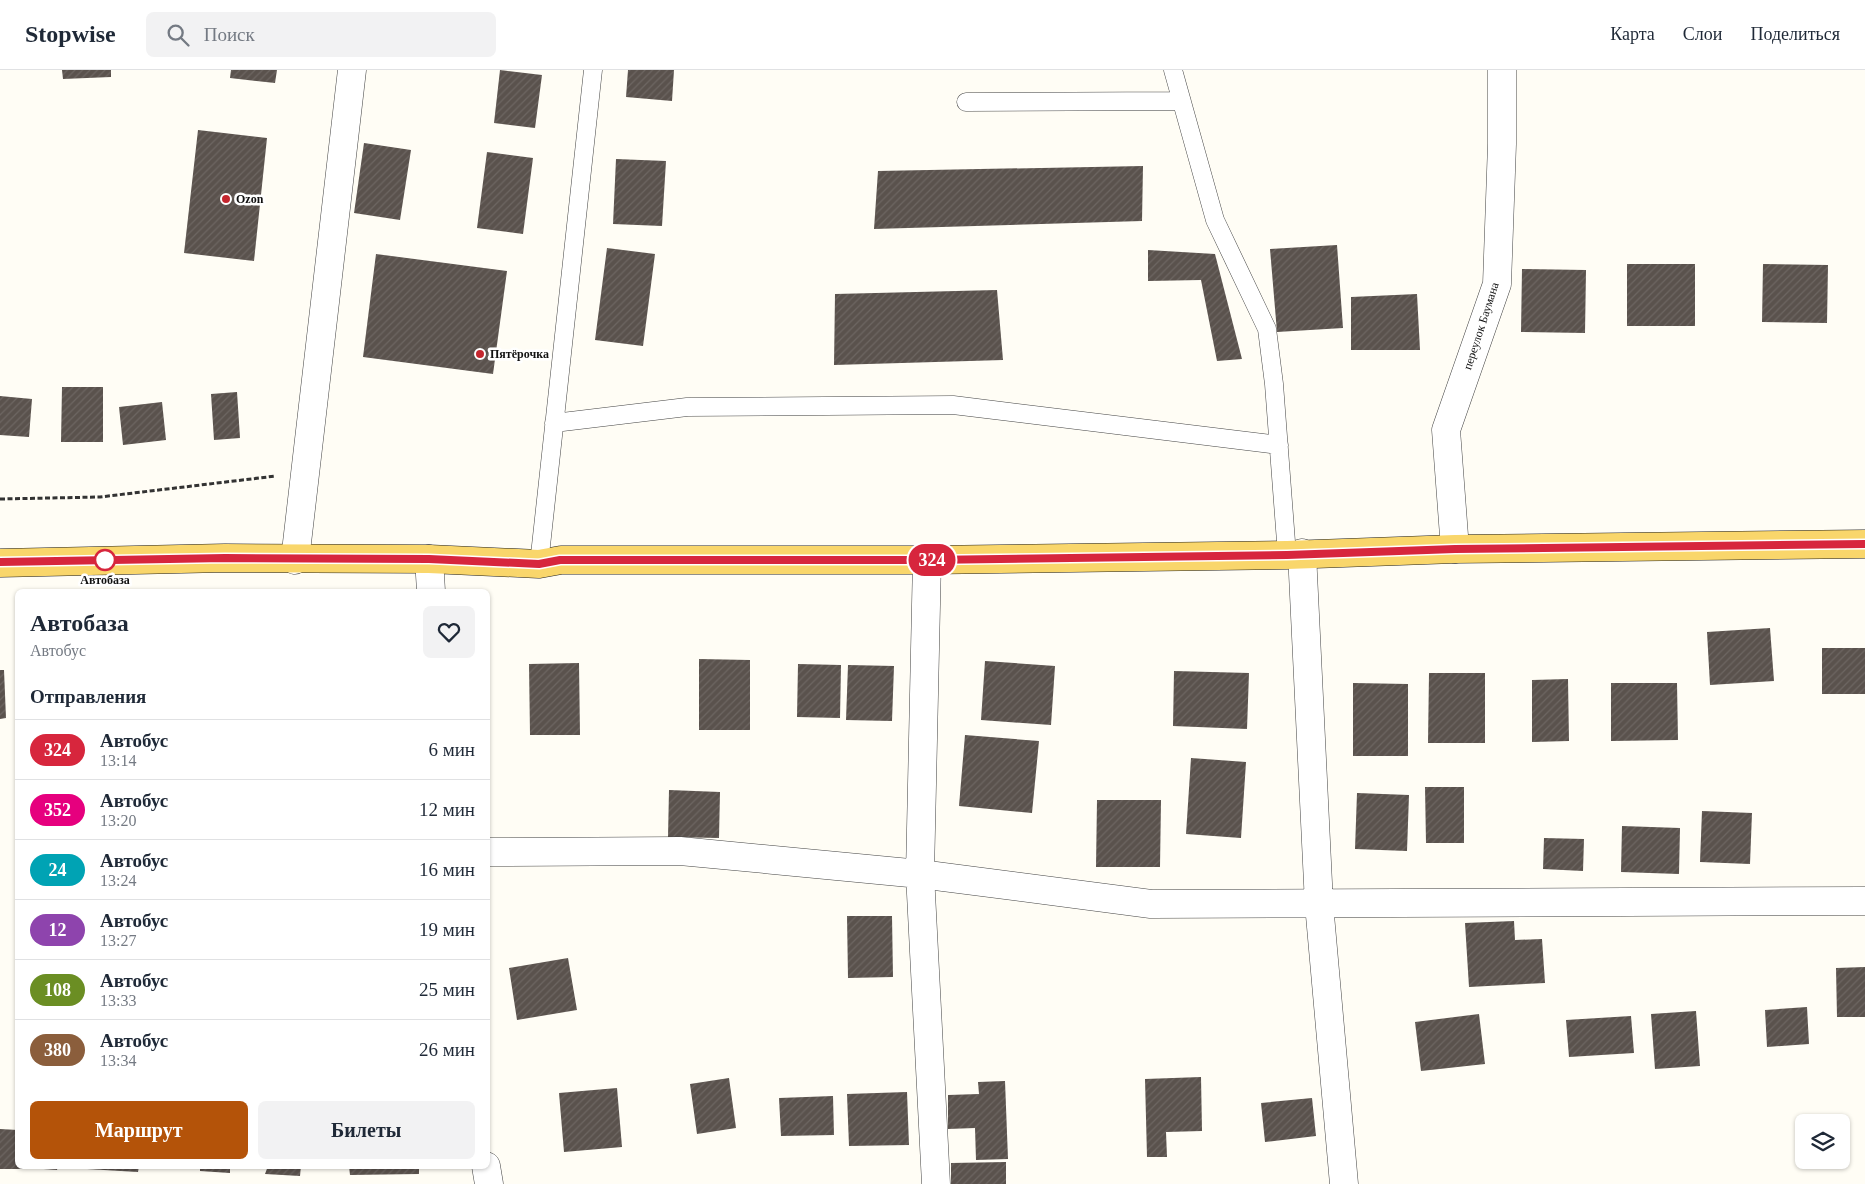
<!DOCTYPE html>
<html lang="ru">
<meta charset="utf-8">
<style>
:root{--surface:#fff;--page:#f2f2f3;--text:#1f2937;--muted:#747a83;--line:#e0e1e3;--accent:#b45309}
body{margin:0;font-family:"Times New Roman",serif;background:var(--page);color:var(--text);height:100vh;display:flex;flex-direction:column;font-size:19px;white-space:nowrap}
*{box-sizing:border-box;margin:0}
p{font-size:16px;color:var(--muted)}
.icon{flex:none;width:28px;height:28px;fill:none;stroke:currentColor;stroke-width:2;stroke-linecap:round;stroke-linejoin:round}
.map{position:relative;flex:1;overflow:hidden}
.side{position:absolute;left:15px;top:519px;width:475px;height:580px;display:flex;flex-direction:column;background:var(--surface);border-radius:8px;box-shadow:0 1px 4px #0004}
.side>*{flex:none}
.badge{padding:0 10px;border-radius:16px;font-size:18px;line-height:32px}
.buttons{position:absolute;left:1795px;top:1044px;display:grid;gap:10px}
.buttons a{display:grid;place-items:center;width:55px;height:55px;border-radius:8px;background:var(--surface);box-shadow:0 1px 4px #0004;font-size:25px}
.map>.badge{position:absolute;translate:-50% -50%;box-shadow:0 0 0 2px #fff}
h2{padding:0 15px;font-size:19px;line-height:45px}
.round{display:grid;place-items:center;flex:none;width:52px;height:52px;border-radius:8px;background:var(--page)}
.headline{display:flex;align-items:center;justify-content:space-between;height:85px;padding:0 15px}
h1{font-size:24px;font-weight:600;line-height:38px}
.action{display:flex;gap:10px;margin-top:auto;padding:10px 15px}
.action a{flex:1;height:58px;border-radius:8px;background:var(--accent);color:#fff;font-size:20px;font-weight:600;line-height:58px;text-align:center}
.action a+a{background:var(--page);color:var(--text)}
ul{padding:0;list-style:none}
li{display:flex;align-items:center;gap:15px;height:60px;padding:0 15px;border-top:1px solid var(--line)}
li div{flex:1}
li b{display:block;font-size:19px}
li em{font-style:normal}
li .badge{min-width:55px;font-weight:700;text-align:center}
header{display:flex;align-items:center;gap:30px;box-sizing:border-box;height:70px;padding:0 25px;background:var(--surface);border-bottom:1px solid var(--line)}
header strong{font-size:24px}
nav{display:flex;gap:28px;margin-inline-start:auto;font-size:18px}
.search{width:350px;height:45px;background:var(--page);display:flex;align-items:center;gap:12px;box-sizing:border-box;padding:0 18px;border-radius:8px;color:var(--muted);font-size:19px}
.map>svg:first-child{display:block}
</style>
<header>
<strong>Stopwise</strong>
<div class="search"><svg class="icon" aria-label="search" viewBox="0 0 24 24"><circle cx="10" cy="10" r="6"/><path d="M15 15l6 6"/></svg>Поиск</div>
<nav><a>Карта</a><a>Слои</a><a>Поделиться</a></nav>
</header>
<div class="map">
<svg width="1865" height="1114" viewBox="0 0 1865 1114">
<defs>
<pattern id="building-hatch" width="6" height="6" patternUnits="userSpaceOnUse" patternTransform="scale(1.25)"><rect width="6" height="6" fill="#5a524d"/><path d="M-1 1l2-2M0 6l6-6M5 7l2-2" fill="none" stroke="#6d6662"/></pattern>
</defs>
<rect width="100%" height="100%" fill="#fffdf5"/>
<path fill="url(#building-hatch)" d="M 62,0 L 111,0 L 111,7 L 63,9 Z
M 231,0 L 277,0 L 275,13 L 230,8 Z
M 500,0 L 542,5 L 535,58 L 494,53 Z
M 628,0 L 674,0 L 672,31 L 626,27 Z
M 198,60 L 267,68 L 254,191 L 184,183 Z
M 364,73 L 411,80 L 400,150 L 354,143 Z
M 487,82 L 533,88 L 523,164 L 477,158 Z
M 616,89 L 666,91 L 662,156 L 613,154 Z
M 1143,96 L 1142,151 L 874,159 L 878,101 Z
M 1337,175 L 1343,258 L 1277,262 L 1270,179 Z
M 607,178 L 655,184 L 643,276 L 595,270 Z
M 1148,180 L 1215,184 L 1242,289 L 1217,291 L 1201,210 L 1148,211 Z
M 376,184 L 507,201 L 493,304 L 363,287 Z
M 1627,194 L 1695,194 L 1695,256 L 1627,256 Z
M 1763,194 L 1828,195 L 1827,253 L 1762,252 Z
M 1522,199 L 1586,200 L 1585,263 L 1521,262 Z
M 997,220 L 1003,290 L 834,295 L 835,224 Z
M 1417,224 L 1420,280 L 1351,280 L 1351,227 Z
M 62,317 L 103,317 L 103,372 L 61,372 Z
M 237,322 L 240,368 L 214,370 L 211,324 Z
M 0,326 L 32,329 L 29,367 L 0,365 Z
M 162,332 L 166,370 L 123,375 L 119,337 Z
M 1770,558 L 1774,611 L 1710,615 L 1707,562 Z
M 1822,578 L 1865,578 L 1865,624 L 1822,624 Z
M 699,589 L 750,590 L 750,660 L 699,660 Z
M 985,591 L 1055,596 L 1051,655 L 981,650 Z
M 579,593 L 580,665 L 530,665 L 529,594 Z
M 798,594 L 841,595 L 840,648 L 797,647 Z
M 848,595 L 894,596 L 892,651 L 846,650 Z
M 0,600 L 4,600 L 6,648 L 0,649 Z
M 1174,601 L 1249,603 L 1247,659 L 1173,656 Z
M 1429,603 L 1485,603 L 1485,673 L 1428,673 Z
M 1568,609 L 1569,671 L 1532,672 L 1532,610 Z
M 1353,613 L 1408,614 L 1408,686 L 1353,686 Z
M 1611,613 L 1677,613 L 1678,670 L 1611,671 Z
M 965,665 L 1039,671 L 1032,743 L 959,736 Z
M 1191,688 L 1246,692 L 1241,768 L 1186,764 Z
M 1425,717 L 1464,717 L 1464,773 L 1426,773 Z
M 669,720 L 720,722 L 719,768 L 668,767 Z
M 1357,723 L 1409,725 L 1407,781 L 1355,779 Z
M 1097,730 L 1161,730 L 1160,797 L 1096,797 Z
M 1702,741 L 1752,743 L 1750,794 L 1700,792 Z
M 1622,756 L 1680,758 L 1679,804 L 1621,802 Z
M 1544,768 L 1584,769 L 1583,801 L 1543,799 Z
M 847,846 L 892,846 L 893,907 L 848,908 Z
M 1514,851 L 1515,870 L 1542,869 L 1545,913 L 1469,917 L 1465,853 Z
M 568,888 L 577,940 L 517,950 L 509,898 Z
M 1865,897 L 1865,947 L 1837,947 L 1836,898 Z
M 1807,937 L 1809,974 L 1767,977 L 1765,940 Z
M 1696,941 L 1700,996 L 1655,999 L 1651,944 Z
M 1479,944 L 1485,994 L 1421,1001 L 1415,952 Z
M 1631,946 L 1634,983 L 1569,987 L 1566,950 Z
M 1201,1007 L 1202,1061 L 1166,1062 L 1167,1087 L 1147,1087 L 1145,1009 Z
M 729,1008 L 736,1058 L 697,1064 L 690,1014 Z
M 1005,1011 L 1008,1089 L 976,1090 L 975,1058 L 948,1059 L 948,1025 L 979,1024 L 978,1012 Z
M 617,1018 L 622,1077 L 564,1082 L 559,1023 Z
M 907,1022 L 909,1075 L 849,1076 L 847,1024 Z
M 833,1026 L 834,1065 L 781,1066 L 779,1028 Z
M 1312,1028 L 1316,1066 L 1265,1072 L 1261,1033 Z
M 0,1059 L 18,1060 L 18,1096 L 24,1096 L 23,1099 L 0,1099 Z
M 1006,1092 L 1006,1114 L 951,1114 L 951,1093 Z
M 30,1096 L 58,1096 L 57,1100 L 30,1098 Z
M 88,1096 L 139,1096 L 138,1102 L 87,1099 Z
M 200,1096 L 230,1096 L 230,1103 L 200,1101 Z
M 268,1096 L 301,1096 L 300,1106 L 265,1104 Z
M 349,1096 L 419,1096 L 419,1104 L 350,1105 Z"/>
<g fill="none" stroke-linecap="round" stroke-linejoin="round">
<g stroke="#444" stroke-width="19">
<path id="lane" d="M 1173,0 L 1215,150 L 1267,259 L 1274,314 L 1287,485
M 966,32 L 1182,31
M 554,353 L 687,337 L 953,335 L 1279,375
M 539,494 L 593,0"/>
</g>
<g stroke="#444" stroke-width="29">
<path id="street" d="M 1455,479 L 1446,360 L 1497,214 L 1502,74 L 1502,0
M 1302,483 L 1319,834 L 1344,1114
M 429,489 L 431,521
M 295,490 L 352,0
M 927,490 L 920,804 L 936,1114
M 488,782 L 680,781 L 920,804 L 1151,834 L 1865,831
M 486,1096 L 489,1114"/>
</g>
<g stroke="#222" stroke-width="29">
<path id="primary" d="M 0,493 L 225,488 L 429,489 L 539,494 L 561,490 L 927,490 L 1287,485 L 1455,479 L 1865,474"/>
</g>
<path stroke="#333" stroke-width="3" stroke-dasharray="5 2.5" stroke-linecap="butt" d="M 0,429 L 100,427 L 276,406"/>
<use href="#lane" stroke="#fff" stroke-width="18"/>
<use href="#street" stroke="#fff" stroke-width="28"/>
<use href="#primary" stroke="#f9d66b" stroke-width="28"/>
</g>
<g fill="none" stroke-linecap="round" stroke-linejoin="round">
<g stroke="#fff" stroke-width="11">
<path id="line" d="M 0,492 L 225,488 L 429,489 L 539,494 L 560,490 L 927,490 L 1287,485 L 1455,479 L 1865,474"/>
</g>
<use href="#line" stroke="#d7263d" stroke-width="8"/>
</g>
<g fill="#c4262e" stroke="#fff" stroke-width="2">
<circle cx="226" cy="129" r="5"/>
<circle cx="480" cy="284" r="5"/>
</g>
<circle fill="#fff" stroke="#d7263d" stroke-width="2.5" cx="105" cy="490" r="10"/>
<g text-anchor="middle" stroke-width="5" stroke-linejoin="round" paint-order="stroke">
<g font-size="12" font-weight="bold" fill="#111" stroke="#fff" text-anchor="start">
<text x="236" y="133">Ozon</text>
<text x="490" y="288">Пятёрочка</text>
</g>
<g font-size="12" fill="#111" stroke="#fff">
<text transform="translate(1481 256) rotate(-72)" y="4">переулок Баумана</text>
</g>
<g font-size="12" font-weight="bold" fill="#111" stroke="#fff">
<text x="105" y="514">Автобаза</text>
</g>
</g>
</svg>
<div class="buttons">
<a><svg class="icon" aria-label="layers" viewBox="0 0 24 24"><path d="M12 4l9 5-9 5-9-5zM3 14l9 5 9-5"/></svg></a>
</div>
<b class="badge" style="left:932px;top:490px;background:#d7263d;color:#fff">324</b>
<section class="side">
<div class="headline"><div><h1>Автобаза</h1><p>Автобус</p></div><a class="round"><svg class="icon" aria-label="heart" viewBox="0 0 24 24"><path d="M12 20l-8-8c-3-5 5-10 8-4 3-6 11-1 8 4z"/></svg></a></div>
<h2>Отправления</h2>
<ul>
<li><span class="badge" style="background:#d7263d;color:#fff">324</span><div><b>Автобус</b><p>13:14</p></div><em>6 мин</em></li>
<li><span class="badge" style="background:#e6007e;color:#fff">352</span><div><b>Автобус</b><p>13:20</p></div><em>12 мин</em></li>
<li><span class="badge" style="background:#00a3b4;color:#fff">24</span><div><b>Автобус</b><p>13:24</p></div><em>16 мин</em></li>
<li><span class="badge" style="background:#8e44ad;color:#fff">12</span><div><b>Автобус</b><p>13:27</p></div><em>19 мин</em></li>
<li><span class="badge" style="background:#6b8e23;color:#fff">108</span><div><b>Автобус</b><p>13:33</p></div><em>25 мин</em></li>
<li><span class="badge" style="background:#8b5e3c;color:#fff">380</span><div><b>Автобус</b><p>13:34</p></div><em>26 мин</em></li>
</ul>
<div class="action"><a>Маршрут</a><a>Билеты</a></div>
</section>
</div>
